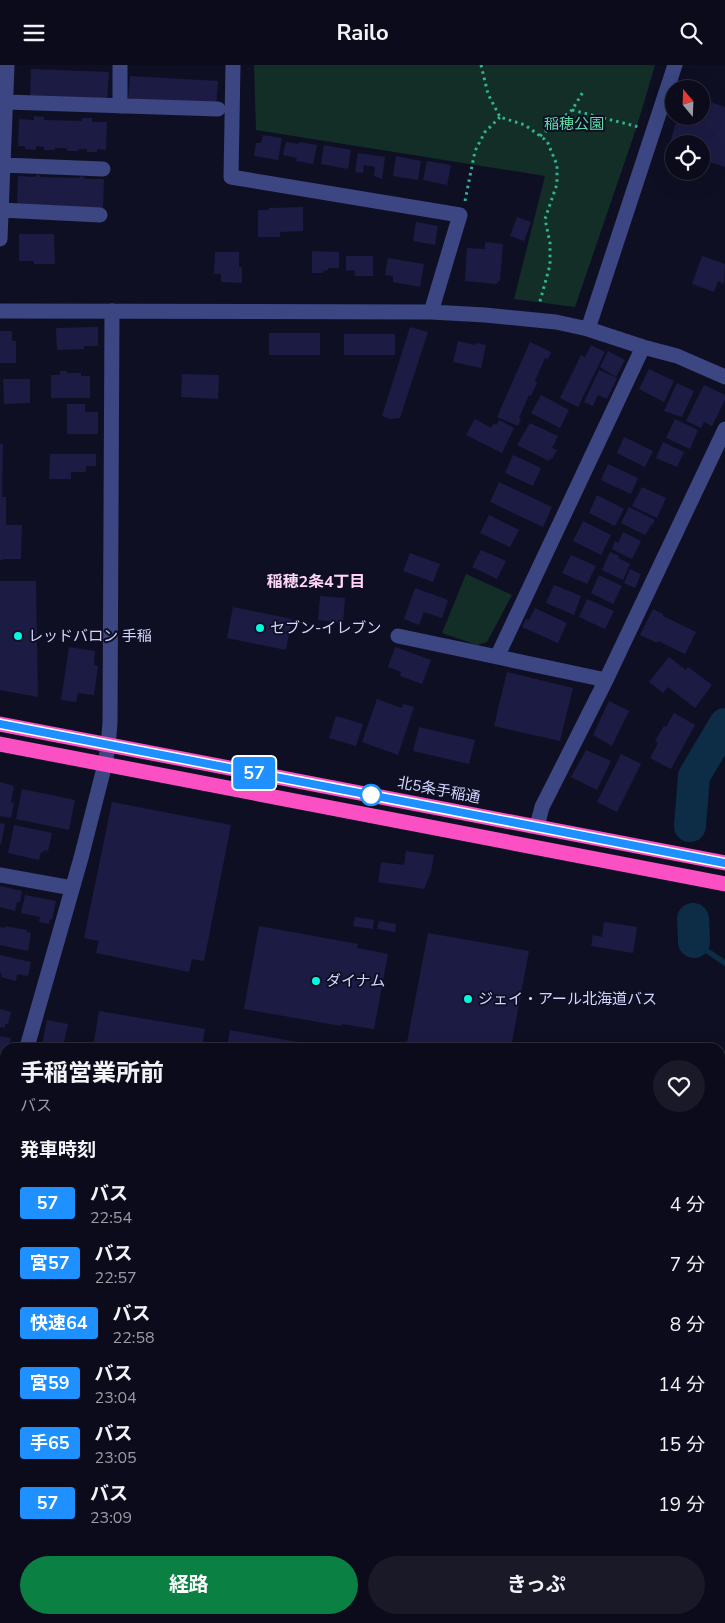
<!DOCTYPE html>
<html lang="ja">
<meta charset="utf-8">
<style>
:root{--surface:#0b0b1b;--page:#191928;--text:#f1f3f6;--muted:#9a9ba3;--line:#2b2b3a;--accent:#0b8043}
body{margin:0;font-family:"Nunito Sans","Noto Sans JP",sans-serif;background:var(--page);color:var(--text);height:100vh;display:flex;flex-direction:column;font-size:19px;white-space:nowrap}
*{box-sizing:border-box;margin:0}
p{font-size:16px;color:var(--muted)}
.icon{flex:none;width:28px;height:28px;fill:none;stroke:currentColor;stroke-width:2;stroke-linecap:round;stroke-linejoin:round}
.map{position:relative;flex:1;overflow:hidden}
.panel{position:absolute;left:0px;top:978px;width:725px;height:581px;display:flex;flex-direction:column;background:var(--surface);border-radius:15px 15px 0 0;box-shadow:0 5px 20px #0002,0 0 0 1px var(--line)}
.panel>*{flex:none}
.badge{padding:0 10px;border-radius:4px;font-size:18px;line-height:32px}
.needle{width:32px;rotate:341deg}
.tools{position:absolute;left:665px;top:15px;display:grid;gap:10px}
.tools a{display:grid;place-items:center;width:45px;height:45px;border-radius:50%;background:var(--surface);box-shadow:0 5px 20px #0002,0 0 0 1px var(--line);font-size:25px}
.map>.badge{position:absolute;translate:-50% -50%;box-shadow:0 0 0 2px #fff}
h2{padding:0 20px;font-size:19px;line-height:45px}
.round{display:grid;place-items:center;flex:none;width:52px;height:52px;border-radius:26px;background:var(--page)}
.headline{display:flex;align-items:center;justify-content:space-between;height:85px;padding:0 20px}
h1{font-size:24px;font-weight:700;line-height:38px}
.action{display:flex;gap:10px;margin-top:auto;padding:10px 20px}
.action a{flex:1;height:58px;border-radius:30px;background:var(--accent);color:#fff;font-size:20px;font-weight:700;line-height:58px;text-align:center}
.action a+a{background:var(--page);color:var(--text)}
ul{padding:0;list-style:none}
li{display:flex;align-items:center;gap:15px;height:60px;padding:0 20px}
li div{flex:1}
li b{display:block;font-size:19px}
li em{font-style:normal}
li .badge{min-width:55px;font-weight:700;text-align:center}
header{display:flex;justify-content:space-between;align-items:center;height:65px;padding:0 20px;background:var(--surface);font-size:22px;font-weight:700}
.map>svg:first-child{display:block}
</style>
<header><svg class="icon" aria-label="menu" viewBox="0 0 24 24"><path d="M4 6h16M4 12h16M4 18h16"/></svg>Railo<svg class="icon" aria-label="search" viewBox="0 0 24 24"><circle cx="10" cy="10" r="6"/><path d="M15 15l6 6"/></svg></header>
<div class="map">
<svg width="725" height="1558" viewBox="0 0 725 1558">
<rect width="100%" height="100%" fill="#0f0f24"/>
<path fill="#122e27" d="M 254,0 L 655,0 L 637,61 L 575,242 L 514,234 L 545,111 L 256,65 Z
M 466,509 L 512,530 L 487,577 L 477,580 L 442,568 Z"/>
<g fill="none" stroke-linecap="round" stroke-linejoin="round">
<path stroke="#0d2c45" stroke-width="5.5" d="M 694,877 L 725,898"/>
<path stroke="#0d2c45" stroke-width="32" d="M 690,761 L 694,711 L 725,659
M 693,854 L 694,877"/>
</g>
<path fill="#1c1b44" d="M 31,4 L 109,7 L 107,35 L 30,32 Z
M 130,11 L 218,16 L 216,41 L 128,35 Z
M 701,34 L 725,42 L 725,102 L 701,94 L 701,79 L 674,79 L 674,86 L 668,84 L 678,51 L 701,51 Z
M 34,51 L 44,52 L 44,55 L 82,56 L 82,53 L 92,53 L 92,57 L 107,57 L 106,85 L 97,84 L 97,87 L 87,87 L 87,84 L 79,84 L 78,86 L 67,86 L 67,83 L 55,83 L 55,85 L 44,85 L 44,82 L 36,81 L 36,85 L 25,84 L 25,81 L 18,81 L 19,54 L 34,55 Z
M 263,70 L 282,73 L 278,95 L 254,91 L 256,78 L 261,78 Z
M 286,77 L 299,79 L 299,77 L 317,80 L 313,99 L 296,96 L 297,93 L 283,90 Z
M 324,80 L 351,85 L 348,104 L 321,99 Z
M 358,88 L 385,92 L 382,114 L 374,111 L 375,102 L 364,100 L 363,108 L 355,107 Z
M 396,91 L 421,96 L 418,115 L 393,111 Z
M 427,96 L 451,100 L 447,120 L 423,115 Z
M 38,109 L 41,112 L 78,113 L 82,111 L 86,114 L 104,114 L 103,144 L 17,140 L 18,111 L 34,112 Z
M 303,142 L 303,166 L 280,167 L 280,172 L 258,172 L 258,145 L 269,145 L 269,143 Z
M 517,152 L 531,157 L 524,176 L 510,171 Z
M 416,157 L 438,161 L 435,180 L 413,176 Z
M 19,169 L 54,169 L 55,199 L 34,199 L 34,196 L 19,196 Z
M 485,177 L 503,179 L 500,216 L 498,216 L 497,219 L 465,216 L 467,183 L 485,184 Z
M 312,186 L 339,187 L 339,203 L 328,203 L 328,205 L 323,206 L 323,208 L 312,208 Z
M 215,187 L 239,187 L 239,202 L 242,202 L 242,218 L 221,217 L 221,209 L 214,209 Z
M 346,191 L 373,191 L 373,211 L 355,211 L 354,205 L 346,206 Z
M 702,191 L 725,199 L 724,219 L 718,216 L 714,227 L 692,219 Z
M 388,193 L 424,199 L 420,222 L 393,217 L 393,211 L 385,210 Z
M 98,262 L 98,281 L 84,281 L 84,284 L 57,285 L 56,263 Z
M 410,262 L 428,267 L 400,353 L 391,354 L 382,351 Z
M 0,266 L 12,266 L 12,276 L 16,276 L 16,298 L 0,298 Z
M 269,268 L 320,268 L 320,290 L 269,290 Z
M 344,269 L 395,269 L 395,290 L 344,290 Z
M 458,276 L 475,280 L 476,278 L 486,280 L 481,303 L 453,297 Z
M 530,277 L 551,287 L 548,294 L 545,293 L 535,316 L 537,318 L 531,331 L 529,330 L 519,353 L 521,354 L 518,361 L 497,352 Z
M 591,280 L 605,287 L 578,342 L 560,333 L 581,290 L 585,292 Z
M 608,286 L 625,295 L 616,312 L 600,302 Z
M 649,304 L 674,316 L 664,337 L 639,324 Z
M 599,305 L 617,313 L 607,334 L 598,330 L 593,341 L 584,337 Z
M 60,306 L 67,306 L 67,308 L 81,308 L 81,311 L 90,311 L 90,333 L 51,333 L 51,310 L 60,310 Z
M 182,309 L 219,310 L 218,334 L 181,332 Z
M 3,314 L 30,314 L 30,338 L 4,339 Z
M 677,318 L 694,326 L 682,352 L 664,346 Z
M 704,320 L 725,330 L 725,335 L 712,361 L 704,357 L 701,363 L 686,356 Z
M 541,330 L 569,345 L 560,363 L 531,348 Z
M 67,339 L 85,339 L 85,347 L 98,347 L 98,369 L 67,369 Z
M 475,354 L 491,363 L 494,358 L 497,360 L 499,355 L 514,363 L 502,388 L 466,370 Z
M 675,354 L 698,365 L 690,384 L 666,373 Z
M 530,358 L 558,371 L 552,383 L 557,385 L 552,394 L 550,393 L 549,396 L 517,380 Z
M 624,372 L 653,386 L 645,402 L 617,388 Z
M 663,377 L 684,387 L 677,402 L 656,393 Z
M 0,379 L 3,379 L 2,432 L 6,432 L 6,460 L 22,460 L 21,494 L 3,494 L 3,495 L 0,495 Z
M 50,389 L 96,389 L 96,401 L 86,401 L 86,407 L 71,407 L 71,414 L 49,414 Z
M 513,390 L 541,403 L 533,421 L 505,408 Z
M 608,399 L 638,413 L 631,429 L 601,415 Z
M 499,417 L 552,442 L 543,462 L 490,437 Z
M 642,422 L 666,433 L 657,453 L 632,441 Z
M 597,430 L 624,444 L 615,461 L 589,448 Z
M 629,442 L 655,455 L 652,460 L 651,460 L 645,470 L 621,458 Z
M 489,450 L 519,465 L 510,482 L 480,468 Z
M 583,456 L 611,470 L 601,490 L 573,476 Z
M 623,467 L 641,476 L 632,494 L 612,484 L 615,476 L 618,478 Z
M 481,485 L 506,496 L 497,514 L 472,502 Z
M 610,487 L 619,491 L 618,493 L 630,499 L 623,515 L 602,505 Z
M 410,488 L 440,499 L 433,517 L 403,506 Z
M 571,490 L 596,501 L 587,519 L 562,508 Z
M 630,504 L 641,509 L 635,523 L 624,518 Z
M 599,510 L 622,521 L 613,539 L 591,528 Z
M 0,516 L 36,516 L 38,632 L 0,625 Z
M 554,520 L 581,531 L 574,550 L 546,538 Z
M 415,523 L 448,535 L 442,553 L 424,547 L 419,560 L 404,554 Z
M 320,531 L 345,533 L 343,558 L 318,555 Z
M 587,534 L 614,546 L 605,564 L 579,552 Z
M 233,542 L 292,554 L 286,585 L 227,573 Z
M 535,543 L 567,558 L 558,578 L 522,562 L 526,554 L 529,555 Z
M 653,544 L 663,549 L 663,551 L 696,567 L 685,589 L 658,576 L 657,578 L 640,570 Z
M 69,582 L 95,586 L 94,600 L 98,601 L 94,630 L 78,628 L 76,637 L 61,635 Z
M 395,582 L 431,595 L 422,619 L 400,611 L 401,607 L 388,602 Z
M 669,592 L 686,605 L 688,602 L 712,620 L 695,643 L 668,622 L 663,628 L 649,617 Z
M 507,607 L 573,623 L 560,676 L 494,661 Z
M 377,634 L 402,643 L 403,639 L 414,642 L 398,690 L 362,677 Z
M 609,636 L 629,646 L 612,681 L 593,670 Z
M 674,648 L 695,660 L 671,704 L 650,693 L 658,678 L 655,676 L 664,661 L 666,662 Z
M 336,651 L 363,659 L 356,681 L 329,673 Z
M 419,662 L 475,675 L 469,699 L 413,686 Z
M 586,685 L 611,696 L 597,725 L 571,712 Z
M 621,689 L 641,699 L 617,747 L 597,737 Z
M 0,717 L 14,721 L 11,737 L 14,738 L 11,753 L 0,751 Z
M 22,724 L 75,735 L 69,765 L 16,754 Z
M 112,737 L 231,760 L 204,896 L 192,894 L 189,907 L 96,888 L 99,876 L 84,873 Z
M 0,758 L 5,759 L 1,779 L 0,779 Z
M 14,760 L 52,768 L 48,786 L 44,785 L 43,788 L 41,787 L 39,795 L 8,788 Z
M 406,786 L 434,790 L 431,807 L 424,824 L 378,817 L 381,797 L 404,800 Z
M 0,821 L 22,826 L 20,837 L 17,837 L 15,846 L 0,842 Z
M 25,830 L 56,836 L 52,855 L 50,854 L 49,859 L 39,857 L 40,852 L 21,848 Z
M 355,852 L 374,855 L 373,864 L 353,861 Z
M 379,856 L 396,859 L 395,867 L 377,864 Z
M 604,857 L 637,862 L 633,888 L 591,881 L 593,870 L 602,872 Z
M 5,861 L 27,865 L 27,867 L 31,868 L 28,886 L 0,880 L 0,862 L 5,863 Z
M 259,861 L 358,879 L 357,883 L 388,889 L 374,964 L 342,959 L 341,961 L 244,944 Z
M 428,868 L 529,886 L 511,982 L 406,982 Z
M 0,890 L 31,897 L 28,911 L 17,909 L 16,916 L 1,912 L 2,908 L 0,908 Z
M 0,944 L 11,947 L 8,959 L 5,959 L 5,963 L 0,962 Z
M 99,946 L 205,964 L 202,982 L 93,982 Z
M 47,955 L 68,959 L 63,982 L 42,980 Z
M 230,965 L 314,980 L 313,982 L 227,982 Z
M 0,971 L 11,973 L 9,982 L 5,982 L 5,992 L 3,992 L 2,1000 L 0,1000 Z
M 694,977 L 706,979 L 706,982 L 693,982 Z
M 721,1088 L 725,1088 L 725,1113 L 720,1112 Z
M 720,1126 L 725,1127 L 725,1149 L 720,1148 Z
M 720,1161 L 725,1162 L 724,1188 L 720,1188 Z
M 0,1165 L 5,1166 L 5,1189 L 0,1187 Z
M 0,1203 L 5,1204 L 5,1224 L 0,1223 Z
M 0,1274 L 5,1275 L 5,1298 L 0,1297 Z
M 0,1317 L 5,1318 L 5,1343 L 0,1342 Z
M 723,1403 L 725,1404 L 725,1437 L 720,1435 L 720,1410 Z
M 5,1430 L 5,1456 L 0,1454 L 0,1443 Z
M 73,1554 L 93,1554 L 92,1558 L 71,1558 Z
M 104,1554 L 122,1554 L 121,1558 L 102,1558 Z
M 319,1554 L 329,1554 L 343,1558 L 318,1558 Z
M 488,1554 L 505,1554 L 504,1558 L 487,1558 Z
M 510,1554 L 526,1554 L 525,1558 L 509,1558 Z
M 649,1554 L 683,1554 L 682,1558 L 647,1558 Z"/>
<g fill="none" stroke-linecap="round" stroke-linejoin="round">
<path stroke="#31b392" stroke-width="3" stroke-dasharray="2.5 4" stroke-linecap="butt" d="M 481,0 L 488,29 L 500,52 L 525,60 L 547,76 L 557,100 L 557,119 L 545,154 L 550,178 L 550,200 L 539,240
M 572,45 L 639,62
M 540,71 L 572,45 L 583,27
M 465,136 L 475,86 L 485,67 L 500,52"/>
<path stroke="#3b4682" stroke-width="15" d="M 233,0 L 231,112 L 460,150 L 431,247
M 6,37 L 218,44
M 120,41 L 120,0
M 3,100 L 103,104
M 1,145 L 100,150
M 0,174 L 7,0
M 0,246 L 431,247 L 485,250 L 556,257 L 588,264 L 643,282 L 677,291 L 725,312
M 588,264 L 675,0
M 398,571 L 606,615
M 497,592 L 643,282
M 537,761 L 542,742 L 606,615 L 725,364
M 0,810 L 72,823
M 27,982 L 81,793 L 105,699 L 108,681 L 110,658 L 112,246
M 0,1017 L 5,1018
M 0,1077 L 5,1059
M 0,1141 L 5,1142
M 0,1253 L 5,1254
M 720,1322 L 725,1298
M 0,1366 L 5,1367
M 720,1383 L 725,1385
M 0,1489 L 5,1490
M 720,1538 L 725,1540
M 195,1554 L 208,1558
M 260,1558 L 261,1554
M 439,1558 L 440,1554
M 723,1558 L 725,1551"/>
<path stroke="#fb50c3" stroke-width="15" d="M 0,659 L 725,798
M 0,679 L 725,819"/>
</g>
<g fill="none" stroke-linecap="round" stroke-linejoin="round">
<g stroke="#fff" stroke-width="11">
<path id="line" d="M 0,659 L 725,798"/>
</g>
<use href="#line" stroke="#1e90ff" stroke-width="8"/>
</g>
<g fill="#06f7e0" stroke="#0f0f24" stroke-width="2">
<circle cx="260" cy="563" r="5"/>
<circle cx="18" cy="571" r="5"/>
<circle cx="316" cy="916" r="5"/>
<circle cx="468" cy="934" r="5"/>
</g>
<circle fill="#fff" stroke="#1e90ff" stroke-width="2.5" cx="371" cy="730" r="10"/>
<g text-anchor="middle" stroke-width="4" stroke-linejoin="round" paint-order="stroke">
<g font-size="15" fill="#60dda5" stroke="#0f0f24">
<text x="574" y="64">稲穂公園</text>
</g>
<g font-size="15" fill="#d2d6fe" stroke="#0f0f24" text-anchor="start">
<text x="270" y="568">セブン-イレブン</text>
<text x="28" y="576">レッドバロン 手稲</text>
<text x="326" y="921">ダイナム</text>
<text x="478" y="939">ジェイ・アール北海道バス</text>
</g>
<g font-size="15" fill="#d2d6fe" stroke="#0f0f24">
<text transform="translate(439 725) rotate(11)" y="5">北5条手稲通</text>
</g>
<g font-size="16" font-weight="bold" fill="#fed4f7" stroke="#0f0f24">
<text x="316" y="522">稲穂2条4丁目</text>
</g>
</g>
</svg>
<div class="tools">
<a><svg class="needle" viewBox="-14 -14 28 28"><path d="M0-13l5 13h-10z" fill="#e53935"/><path d="M0 13l5-13h-10z" fill="#9a9ba3"/></svg></a>
<a><svg class="icon" aria-label="locate" viewBox="0 0 24 24"><circle cx="12" cy="12" r="6"/><path d="M12 2v4M12 18v4M2 12h4M18 12h4"/></svg></a>
</div>
<b class="badge" style="left:254px;top:708px;background:#1e90ff;color:#fff">57</b>
<section class="panel">
<div class="headline"><div><h1>手稲営業所前</h1><p>バス</p></div><a class="round"><svg class="icon" aria-label="heart" viewBox="0 0 24 24"><path d="M12 20l-8-8c-3-5 5-10 8-4 3-6 11-1 8 4z"/></svg></a></div>
<h2>発車時刻</h2>
<ul>
<li><span class="badge" style="background:#1e90ff;color:#fff">57</span><div><b>バス</b><p>22:54</p></div><em>4 分</em></li>
<li><span class="badge" style="background:#1e90ff;color:#fff">宮57</span><div><b>バス</b><p>22:57</p></div><em>7 分</em></li>
<li><span class="badge" style="background:#1e90ff;color:#fff">快速64</span><div><b>バス</b><p>22:58</p></div><em>8 分</em></li>
<li><span class="badge" style="background:#1e90ff;color:#fff">宮59</span><div><b>バス</b><p>23:04</p></div><em>14 分</em></li>
<li><span class="badge" style="background:#1e90ff;color:#fff">手65</span><div><b>バス</b><p>23:05</p></div><em>15 分</em></li>
<li><span class="badge" style="background:#1e90ff;color:#fff">57</span><div><b>バス</b><p>23:09</p></div><em>19 分</em></li>
</ul>
<div class="action"><a>経路</a><a>きっぷ</a></div>
</section>
</div>
